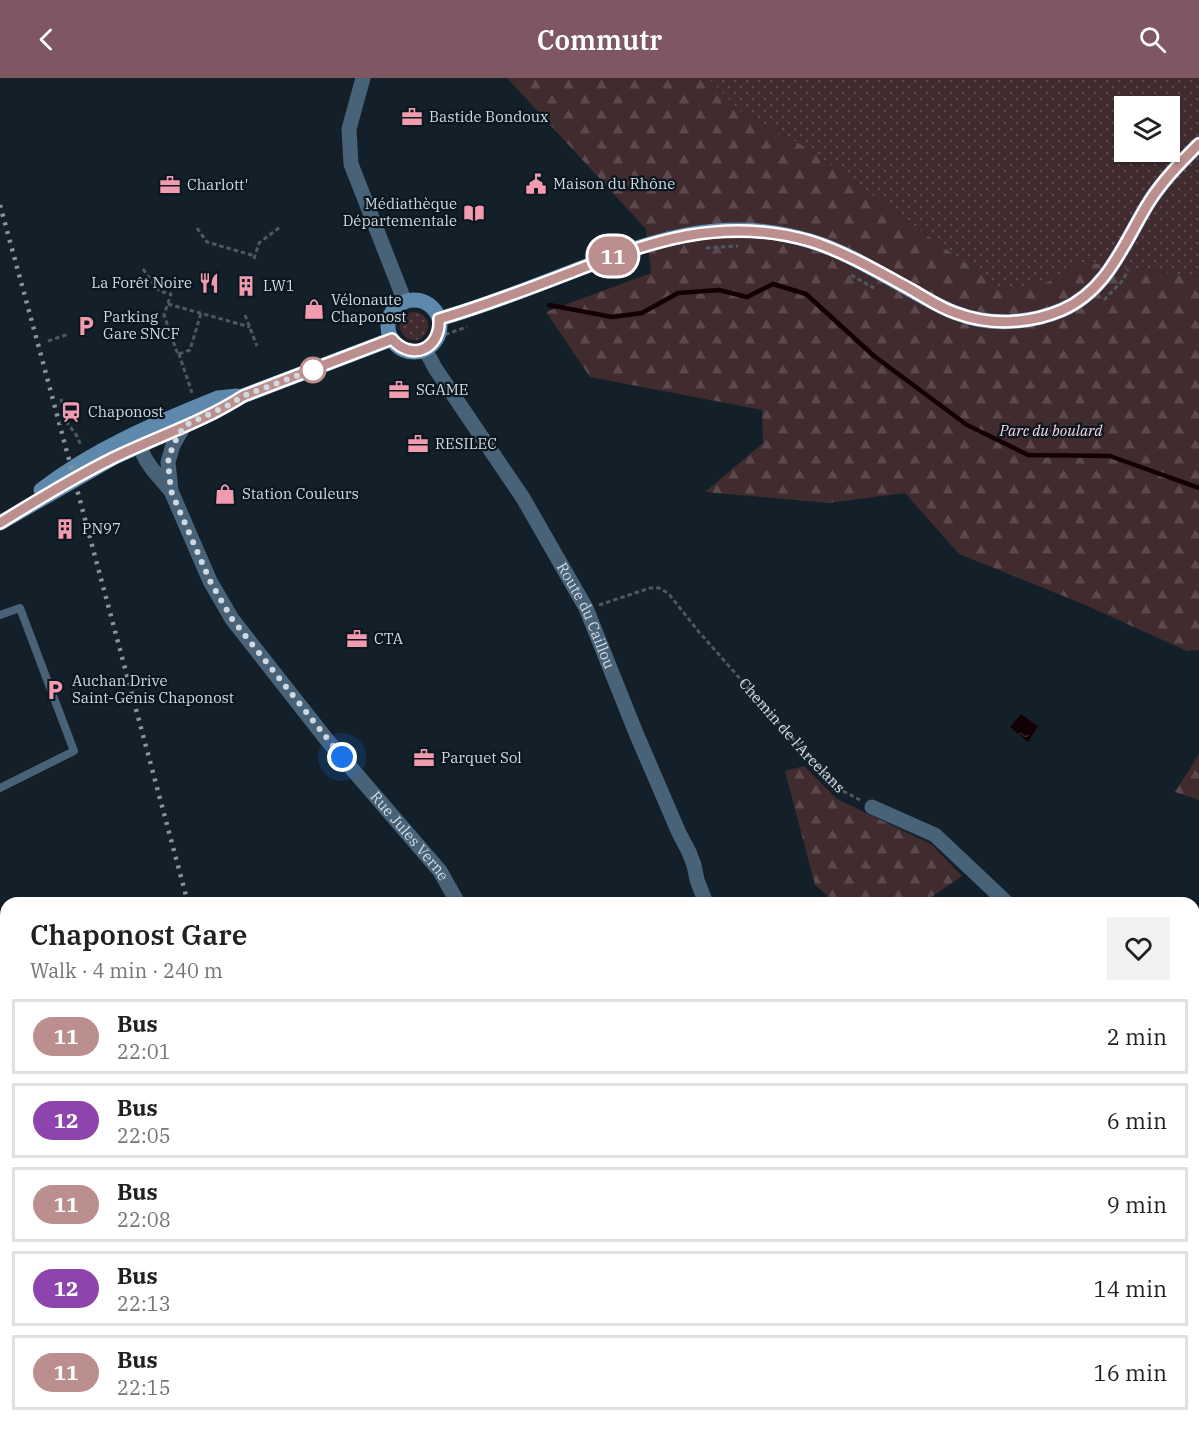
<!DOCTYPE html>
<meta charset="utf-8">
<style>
:root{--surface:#fff;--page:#f2f2f2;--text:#202124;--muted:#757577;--line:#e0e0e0;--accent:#7e5762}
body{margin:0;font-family:"IBM Plex Serif",serif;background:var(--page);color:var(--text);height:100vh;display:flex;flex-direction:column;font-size:22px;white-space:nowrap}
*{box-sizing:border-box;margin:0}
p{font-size:20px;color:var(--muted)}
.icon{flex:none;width:33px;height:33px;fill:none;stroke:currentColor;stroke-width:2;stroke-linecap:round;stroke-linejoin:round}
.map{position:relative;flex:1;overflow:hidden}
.panel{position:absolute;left:0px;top:819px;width:1200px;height:534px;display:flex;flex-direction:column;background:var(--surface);border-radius:18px 18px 0 0;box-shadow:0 2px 4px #0004}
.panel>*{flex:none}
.badge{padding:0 12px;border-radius:20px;font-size:21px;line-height:39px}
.controls{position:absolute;left:1114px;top:18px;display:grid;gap:12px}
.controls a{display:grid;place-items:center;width:66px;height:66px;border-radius:0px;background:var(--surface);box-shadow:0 2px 4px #0004;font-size:30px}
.you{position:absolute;width:30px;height:30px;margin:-15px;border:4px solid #fff;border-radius:50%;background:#1a73e8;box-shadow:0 0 0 9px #1a73e833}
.map>.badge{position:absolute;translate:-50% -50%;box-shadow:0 0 0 3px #fff}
.round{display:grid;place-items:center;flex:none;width:63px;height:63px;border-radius:0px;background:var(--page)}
.summary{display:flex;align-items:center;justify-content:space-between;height:102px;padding:0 30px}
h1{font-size:28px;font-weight:600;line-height:45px}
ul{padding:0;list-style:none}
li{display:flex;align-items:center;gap:18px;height:75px;margin:0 12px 9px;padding:0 18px;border:3px solid var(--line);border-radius:0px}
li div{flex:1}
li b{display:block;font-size:22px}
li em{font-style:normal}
li .badge{min-width:66px;font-weight:700;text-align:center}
header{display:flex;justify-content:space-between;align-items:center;height:78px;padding:0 30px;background:var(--accent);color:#fff;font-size:27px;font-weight:600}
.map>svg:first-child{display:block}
</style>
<header><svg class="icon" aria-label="back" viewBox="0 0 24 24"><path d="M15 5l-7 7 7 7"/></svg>Commutr<svg class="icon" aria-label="search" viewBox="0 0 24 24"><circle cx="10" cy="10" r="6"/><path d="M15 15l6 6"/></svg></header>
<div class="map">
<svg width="1199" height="1353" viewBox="0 0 1199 1353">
<defs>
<pattern id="green-dots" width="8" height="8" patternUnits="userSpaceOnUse" patternTransform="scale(1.5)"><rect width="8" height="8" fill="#402b2f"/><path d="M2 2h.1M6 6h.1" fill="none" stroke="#5b494d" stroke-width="1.8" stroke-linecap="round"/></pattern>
<pattern id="forest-firs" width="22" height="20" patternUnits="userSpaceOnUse" patternTransform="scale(1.5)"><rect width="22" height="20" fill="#402b2f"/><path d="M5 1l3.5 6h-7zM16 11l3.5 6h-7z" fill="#5b494d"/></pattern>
<pattern id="water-ripples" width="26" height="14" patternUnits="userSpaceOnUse" patternTransform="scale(1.5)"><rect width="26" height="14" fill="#120004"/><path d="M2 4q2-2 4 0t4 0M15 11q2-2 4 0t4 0" fill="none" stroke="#332528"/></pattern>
</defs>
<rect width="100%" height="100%" fill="#131f29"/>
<path fill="url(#green-dots)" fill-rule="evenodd" d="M 708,0 L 1199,0 L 1199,199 L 1085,184 L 1045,205 L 1003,212 L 807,70 L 739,32 ZM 1125,28 L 1170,28 L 1170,74 L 1125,74 Z
M400 248a14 14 0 1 1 28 0a14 14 0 1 1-28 0Z
M 1199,1146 L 1199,1272 L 1194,1272 L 1194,1149 Z"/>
<path fill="url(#forest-firs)" d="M 507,0 L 708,0 L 739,32 L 807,70 L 1003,212 L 1045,205 L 1085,184 L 1199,199 L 1199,572 L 1187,573 L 1083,526 L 959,476 L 905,415 L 828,425 L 705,414 L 763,365 L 762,332 L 590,299 L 546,234 L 651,195 L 646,151 Z
M 1199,676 L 1199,722 L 1175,714 Z
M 804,688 L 837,721 L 931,766 L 962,798 L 923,825 L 836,825 L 815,807 L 785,693 Z
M 1194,1272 L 1199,1272 L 1199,1353 L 931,1353 L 930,1347 L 1194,1347 Z"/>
<path fill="url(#water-ripples)" d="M 1021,636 L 1038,648 L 1028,664 L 1010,649 Z"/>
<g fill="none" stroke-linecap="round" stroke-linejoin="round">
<path stroke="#120004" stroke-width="4.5" d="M 549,227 L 612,239 L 642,235 L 678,215 L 719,212 L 747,219 L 773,206 L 806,216 L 874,278 L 967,347 L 1028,377 L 1110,378 L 1199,410"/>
<g stroke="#4e5861" stroke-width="3" stroke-dasharray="4.5 3" stroke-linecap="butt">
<path d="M 197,150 L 207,164 L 255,178"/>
<path d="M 706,170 L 738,168"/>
<path d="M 254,181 L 259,165 L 280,149"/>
<path d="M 143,191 L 159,213 L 171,216 L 164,237 L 178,277 L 179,276 L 192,315"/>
<path d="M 851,197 L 874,210"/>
<path d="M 1104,222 L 1123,202 L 1128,192"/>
<path d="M 168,226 L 250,249"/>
<path d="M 245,237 L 257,268"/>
<path d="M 438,259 L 467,249"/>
<path d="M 48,263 L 69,256"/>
<path d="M 179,276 L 190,272 L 201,235"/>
<path d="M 61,321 L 68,346 L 77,358 L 81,368"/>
<path id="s1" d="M 599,527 L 650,510 L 659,510 L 668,515 L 699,554 L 809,679 L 843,713 L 860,722"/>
</g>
<path stroke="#486278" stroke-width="8" d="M 0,537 L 20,530 L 74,673 L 0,710
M 0,958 L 6,956"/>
<g stroke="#486278" stroke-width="15">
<path d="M 363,0 L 349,51 L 351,86 L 405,224"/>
<path id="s2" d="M 425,271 L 435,290 L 523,420 L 586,530 L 636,655 L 679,755 L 689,774 L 694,787 L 697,802 L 706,825"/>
<path id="s3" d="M 139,368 L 146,382 L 153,392 L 171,413 L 210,503 L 232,541 L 327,662 L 440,793 L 458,825"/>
<path d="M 171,413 L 168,384 L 173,367 L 184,348"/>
<path d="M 872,729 L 935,757 L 1007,825"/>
<path d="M 1194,1006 L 1199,1010"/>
<path d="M 634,1347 L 636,1353"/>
<path d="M 920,1347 L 922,1353"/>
<path d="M 1071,1347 L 1077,1353"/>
</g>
<path stroke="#5e89ad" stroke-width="15" d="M388 248a26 26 0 1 1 52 0a26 26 0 1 1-52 0Z
M 439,241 C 489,227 537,207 584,189 C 627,173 669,157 715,153 C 746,150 780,154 810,163 C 845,173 883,197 916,215 C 929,222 942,230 956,235 C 990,248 1029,246 1062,232 C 1110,211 1125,161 1151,121 C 1165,100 1182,83 1199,66
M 41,412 C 94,371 156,345 218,320 L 237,318
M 0,445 L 113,380 L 213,335 L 243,318 L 392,261"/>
<path stroke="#6fa7d5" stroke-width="15" d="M 0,1069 L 6,1083
M 0,1109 L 6,1123
M 102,1347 L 105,1353
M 119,1347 L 122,1353"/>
<path stroke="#8a939b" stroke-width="4.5" stroke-dasharray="3 6" stroke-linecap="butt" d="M 0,127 L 38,266 L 188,825
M 328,1347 L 329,1353"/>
</g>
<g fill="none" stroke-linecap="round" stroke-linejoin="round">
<g stroke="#fff" stroke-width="14">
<path id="line" d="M 0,445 C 37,422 75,399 113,380 C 156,359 203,344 243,318 L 392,261 C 412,284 441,271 439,241 C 484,228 528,211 572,194 C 652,163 722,138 810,163 C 843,173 881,195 912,212 C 926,220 940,230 956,235 C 990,248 1029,246 1062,232 C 1110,211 1125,161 1151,121 C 1165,100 1182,83 1199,66"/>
</g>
<use href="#line" stroke="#bc8f8f" stroke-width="9"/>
<path stroke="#d1d9e0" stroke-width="6" stroke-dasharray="0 10.8" d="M 313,292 L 315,291 L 243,318 L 231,326 L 184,348 L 173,367 L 168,384 L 171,413 L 210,503 L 232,541 L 342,679"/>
</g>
<defs>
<g id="office-bare" transform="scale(1.62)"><path d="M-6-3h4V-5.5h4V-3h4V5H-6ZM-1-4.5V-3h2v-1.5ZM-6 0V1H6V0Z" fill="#f29aae" stroke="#0a1620" stroke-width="2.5" paint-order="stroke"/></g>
<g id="civic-bare" transform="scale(1.62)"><path d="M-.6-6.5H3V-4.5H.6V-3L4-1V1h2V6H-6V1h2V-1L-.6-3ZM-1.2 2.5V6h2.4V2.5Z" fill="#f29aae" stroke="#0a1620" stroke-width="2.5" paint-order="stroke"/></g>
<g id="library-bare" transform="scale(1.62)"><path d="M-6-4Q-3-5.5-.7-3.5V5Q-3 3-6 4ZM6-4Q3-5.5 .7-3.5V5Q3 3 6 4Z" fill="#f29aae" stroke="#0a1620" stroke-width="2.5" paint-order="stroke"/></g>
<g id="restaurant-bare" transform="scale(1.62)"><path d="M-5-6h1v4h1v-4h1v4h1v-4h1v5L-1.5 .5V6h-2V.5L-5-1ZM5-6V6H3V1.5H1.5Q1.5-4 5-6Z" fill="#f29aae" stroke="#0a1620" stroke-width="2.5" paint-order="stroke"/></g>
<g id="building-bare" transform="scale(1.62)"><path d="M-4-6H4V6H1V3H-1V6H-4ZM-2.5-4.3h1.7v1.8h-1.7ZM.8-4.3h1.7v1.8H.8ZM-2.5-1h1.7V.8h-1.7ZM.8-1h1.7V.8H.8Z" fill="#f29aae" stroke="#0a1620" stroke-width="2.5" paint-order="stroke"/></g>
<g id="shop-bare" transform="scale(1.62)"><path d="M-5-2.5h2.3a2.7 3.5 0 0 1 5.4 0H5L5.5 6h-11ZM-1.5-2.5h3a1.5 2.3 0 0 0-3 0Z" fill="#f29aae" stroke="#0a1620" stroke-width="2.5" paint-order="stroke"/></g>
<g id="parking-bare" transform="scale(1.62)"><path d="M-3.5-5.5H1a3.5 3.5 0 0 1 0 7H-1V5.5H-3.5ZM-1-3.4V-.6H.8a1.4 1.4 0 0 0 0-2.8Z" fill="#f29aae" stroke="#0a1620" stroke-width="2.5" paint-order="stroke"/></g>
<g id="station-bare" transform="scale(1.62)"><path d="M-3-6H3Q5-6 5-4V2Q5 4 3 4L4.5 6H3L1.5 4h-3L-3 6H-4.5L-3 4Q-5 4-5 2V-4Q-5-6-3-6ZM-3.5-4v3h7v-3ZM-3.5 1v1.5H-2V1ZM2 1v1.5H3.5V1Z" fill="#f29aae" stroke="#0a1620" stroke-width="2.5" paint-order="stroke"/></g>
</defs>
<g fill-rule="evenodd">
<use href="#office-bare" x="412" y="39"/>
<use href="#civic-bare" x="536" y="106"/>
<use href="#office-bare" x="170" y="107"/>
<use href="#library-bare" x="474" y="135"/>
<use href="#restaurant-bare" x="209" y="205"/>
<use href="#building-bare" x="246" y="208"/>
<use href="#shop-bare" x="314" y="231"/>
<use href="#parking-bare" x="86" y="248"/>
<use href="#office-bare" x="399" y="312"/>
<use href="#station-bare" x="71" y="334"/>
<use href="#office-bare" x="418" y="366"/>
<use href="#shop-bare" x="225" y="416"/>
<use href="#building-bare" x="65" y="451"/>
<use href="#office-bare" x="357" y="561"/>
<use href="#parking-bare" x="55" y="612"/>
<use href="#office-bare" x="424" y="680"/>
</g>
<circle fill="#fff" stroke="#bc8f8f" stroke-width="3" cx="313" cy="292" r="12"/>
<g text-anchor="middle" stroke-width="4.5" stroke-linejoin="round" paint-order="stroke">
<g font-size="15" fill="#d1d9e0" stroke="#0a1620" text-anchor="start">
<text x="429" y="44">Bastide Bondoux</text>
<text x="553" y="111">Maison du Rhône</text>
<text x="187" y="112">Charlott'</text>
<text x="457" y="131" text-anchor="end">Médiathèque<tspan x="457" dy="17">Départementale</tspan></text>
<text x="192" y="210" text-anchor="end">La Forêt Noire</text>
<text x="263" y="213">LW1</text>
<text x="331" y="227">Vélonaute<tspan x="331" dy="17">Chaponost</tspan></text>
<text x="103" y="244">Parking<tspan x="103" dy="17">Gare SNCF</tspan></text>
<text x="416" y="317">SGAME</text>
<text x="88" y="339">Chaponost</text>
<text x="435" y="371">RESILEC</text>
<text x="242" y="421">Station Couleurs</text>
<text x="82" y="456">PN97</text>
<text x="374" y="566">CTA</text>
<text x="72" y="608">Auchan Drive<tspan x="72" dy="17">Saint-Genis Chaponost</tspan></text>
<text x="441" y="685">Parquet Sol</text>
</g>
<g font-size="15" font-style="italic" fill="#fcd4dc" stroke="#0a1620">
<text x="1051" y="358">Parc du boulard</text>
</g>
<g font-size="15" fill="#d1d9e0" stroke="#0a1620">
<text dy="5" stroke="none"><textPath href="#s2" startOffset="312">Route du Caillou</textPath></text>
<text dy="5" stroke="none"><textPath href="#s1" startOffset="262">Chemin de l'Arcelans</textPath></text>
<text dy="5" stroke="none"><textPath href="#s3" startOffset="478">Rue Jules Verne</textPath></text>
</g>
</g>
</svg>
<div class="controls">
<a><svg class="icon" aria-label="layers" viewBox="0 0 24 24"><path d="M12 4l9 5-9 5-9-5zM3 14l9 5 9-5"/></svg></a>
</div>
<div class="you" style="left:342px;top:679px"></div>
<b class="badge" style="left:613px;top:178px;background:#bc8f8f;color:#fff">11</b>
<section class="panel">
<div class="summary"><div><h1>Chaponost Gare</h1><p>Walk · 4 min · 240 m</p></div><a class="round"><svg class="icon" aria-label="heart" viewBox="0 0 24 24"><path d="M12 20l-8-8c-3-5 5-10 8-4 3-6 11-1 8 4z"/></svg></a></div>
<ul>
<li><span class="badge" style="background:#bc8f8f;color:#fff">11</span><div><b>Bus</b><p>22:01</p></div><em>2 min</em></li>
<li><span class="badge" style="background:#8e44ad;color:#fff">12</span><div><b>Bus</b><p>22:05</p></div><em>6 min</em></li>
<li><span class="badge" style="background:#bc8f8f;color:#fff">11</span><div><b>Bus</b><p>22:08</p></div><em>9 min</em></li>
<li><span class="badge" style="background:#8e44ad;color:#fff">12</span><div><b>Bus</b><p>22:13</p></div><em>14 min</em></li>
<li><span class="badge" style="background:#bc8f8f;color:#fff">11</span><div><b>Bus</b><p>22:15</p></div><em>16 min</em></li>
</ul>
</section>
</div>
